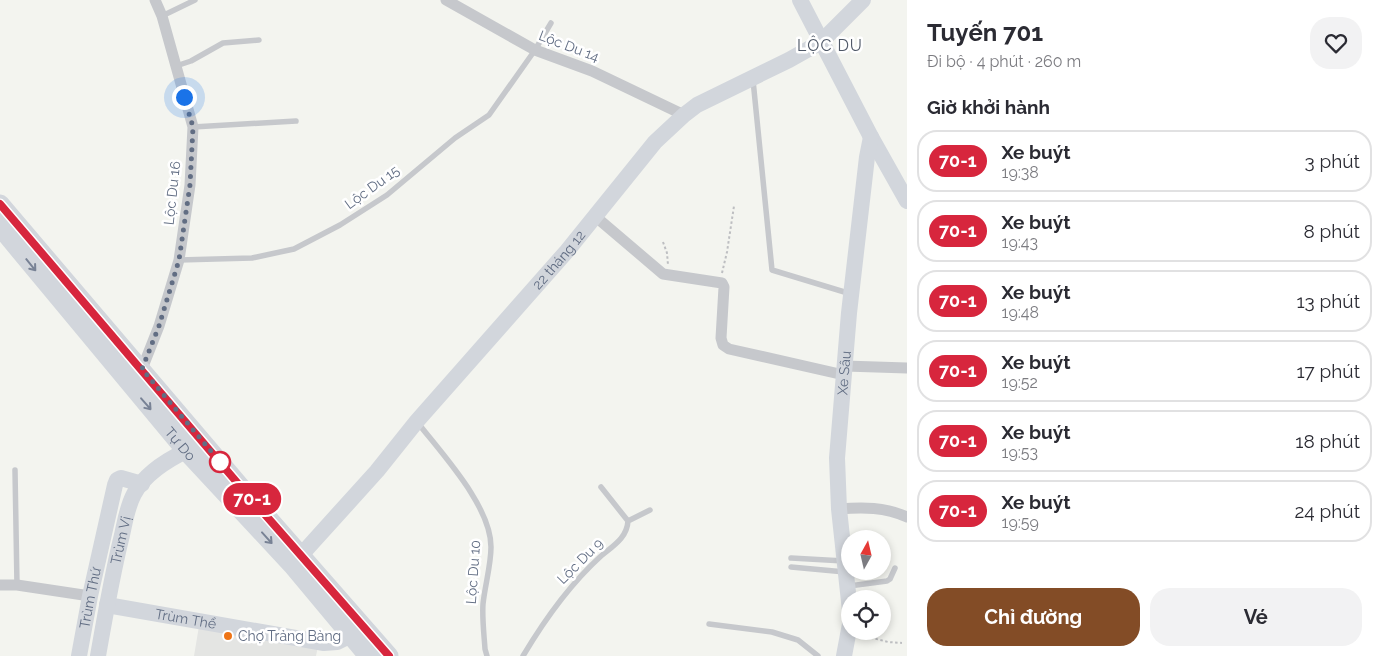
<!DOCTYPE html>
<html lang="vi">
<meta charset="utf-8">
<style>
:root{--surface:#fff;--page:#f2f2f3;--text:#2b2b33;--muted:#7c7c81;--line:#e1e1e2;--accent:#834c26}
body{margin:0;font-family:Raleway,sans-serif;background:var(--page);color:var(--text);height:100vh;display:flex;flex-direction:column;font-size:19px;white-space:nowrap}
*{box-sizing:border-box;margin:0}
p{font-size:16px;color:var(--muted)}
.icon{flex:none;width:28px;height:28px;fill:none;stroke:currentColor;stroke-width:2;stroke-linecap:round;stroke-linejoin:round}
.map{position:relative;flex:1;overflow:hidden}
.panel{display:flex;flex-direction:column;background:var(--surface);width:475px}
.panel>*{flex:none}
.badge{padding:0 10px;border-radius:16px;font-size:18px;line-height:32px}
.needle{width:32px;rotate:8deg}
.controls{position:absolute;left:841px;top:530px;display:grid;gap:10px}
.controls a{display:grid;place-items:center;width:50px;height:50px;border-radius:50%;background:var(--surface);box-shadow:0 2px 8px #0003;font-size:25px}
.you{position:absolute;width:25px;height:25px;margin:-12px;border:4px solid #fff;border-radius:50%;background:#1a73e8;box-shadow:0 0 0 8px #1a73e833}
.map>.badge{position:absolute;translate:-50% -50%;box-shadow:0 0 0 2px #fff}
h2{padding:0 20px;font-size:19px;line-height:45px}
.round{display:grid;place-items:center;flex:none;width:52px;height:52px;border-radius:20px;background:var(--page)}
.summary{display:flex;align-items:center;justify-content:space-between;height:85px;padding:0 20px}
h1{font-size:24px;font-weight:700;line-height:38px}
.primary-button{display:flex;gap:10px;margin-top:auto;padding:10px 20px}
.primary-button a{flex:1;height:58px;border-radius:20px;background:var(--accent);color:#fff;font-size:20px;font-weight:700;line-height:58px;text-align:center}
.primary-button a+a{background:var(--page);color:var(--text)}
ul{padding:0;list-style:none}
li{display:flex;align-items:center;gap:15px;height:62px;margin:0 10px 8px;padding:0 10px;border:2px solid var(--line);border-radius:20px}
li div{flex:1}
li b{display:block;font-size:19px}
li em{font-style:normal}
li .badge{min-width:55px;font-weight:700;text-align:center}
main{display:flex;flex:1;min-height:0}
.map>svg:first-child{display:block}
</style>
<main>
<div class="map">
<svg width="907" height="656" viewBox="0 0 907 656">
<rect width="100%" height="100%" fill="#f3f4ef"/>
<path fill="#e4e5e3" d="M 199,626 L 318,646 L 316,656 L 194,656 Z"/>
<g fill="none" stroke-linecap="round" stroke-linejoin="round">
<path stroke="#bdbec1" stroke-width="2" stroke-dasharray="2.5 2.5" stroke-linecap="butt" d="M 663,242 L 667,253 L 668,265
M 722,273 L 727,252 L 734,206
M 861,635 L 888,642 L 902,643"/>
<path stroke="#c6c8cc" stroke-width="5.5" d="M 162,16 L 195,0
M 176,66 L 191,61 L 223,43 L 259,40
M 753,80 L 772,270 L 851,294
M 193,127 L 296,121
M 179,260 L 252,258 L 294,249 L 340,225 L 387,195 L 455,138 L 489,115 L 535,50 L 551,23
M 418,423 C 442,454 491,506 491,547 C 491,565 485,585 483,604 C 482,618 484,634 485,649 L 487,656
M 15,470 L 17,585
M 628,521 L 650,510
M 791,558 L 844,561
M 791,567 L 845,572
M 849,586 L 887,581 L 890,579 L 895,568
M 709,624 L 772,632 L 798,640 L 818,656
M 523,656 C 545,619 569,585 601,556 C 613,546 627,538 628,521 L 601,487"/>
<path stroke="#c6c8cc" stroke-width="11" d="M 446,0 L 535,50 L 592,71 L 684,115
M 596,217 L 663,274 L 722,283 L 724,287 L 721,338 L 723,345 L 729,349 L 844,375
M 845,366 L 907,368
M 138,373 L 142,369 L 159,326 L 179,260 L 190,185 L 193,127 L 162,16 L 155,0
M 839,509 C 863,507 885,507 907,517
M 0,585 L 17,585 L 90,596"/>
<g stroke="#d2d6dc" stroke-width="16">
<path d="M 800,0 L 871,137 L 907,201"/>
<path id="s1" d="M 293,564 L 377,471 L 417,421 L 567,251 L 655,142 L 684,115 L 697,105 L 789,60 L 821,42 L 863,0"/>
<path id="s2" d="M 107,605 L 324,643 L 337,642 L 351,635"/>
<path id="s3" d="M 850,611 L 839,509 L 837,458 L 849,313 L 867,157 L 871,137"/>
<path id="s4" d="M 79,656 L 90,596 L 115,485 L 117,480 L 121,478 L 142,484"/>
<path id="s5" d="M 98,656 C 105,616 112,575 122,535 C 125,522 127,507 134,494 C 144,475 167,460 186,451"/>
<path d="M 844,656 L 850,624"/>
</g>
<g stroke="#d2d6dc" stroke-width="19">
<path d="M 0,204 L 240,486 L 389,656"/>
<path id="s6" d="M 0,227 L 186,451 L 292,565 L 368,656"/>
</g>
</g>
<defs><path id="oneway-shaft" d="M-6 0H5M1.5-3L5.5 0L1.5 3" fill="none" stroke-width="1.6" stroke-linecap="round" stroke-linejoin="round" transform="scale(1.25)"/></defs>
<g stroke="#788295">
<use href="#oneway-shaft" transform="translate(31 265) rotate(51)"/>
<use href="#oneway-shaft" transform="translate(146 404) rotate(49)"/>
<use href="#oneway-shaft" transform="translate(267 538) rotate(48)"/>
</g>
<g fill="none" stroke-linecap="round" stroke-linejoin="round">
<g stroke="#fff" stroke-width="11">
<path id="line" d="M 0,204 L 240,486 L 389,656"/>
</g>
<use href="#line" stroke="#d7263d" stroke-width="8"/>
<path stroke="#616d83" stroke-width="5" stroke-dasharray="0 9" d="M 184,97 L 193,127 L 190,185 L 179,260 L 159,326 L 142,369 L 221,463 L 220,462"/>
</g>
<circle fill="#fff" stroke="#d7263d" stroke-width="2.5" cx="220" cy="462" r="10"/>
<circle fill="#ee7416" stroke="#fff" stroke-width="2" cx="228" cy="636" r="5"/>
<g text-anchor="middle" stroke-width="5" stroke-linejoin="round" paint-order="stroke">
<g font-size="14" fill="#616d83" stroke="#fff">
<text transform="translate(569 46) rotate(21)" y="5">Lộc Du 14</text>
<text transform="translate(372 187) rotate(-36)" y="5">Lộc Du 15</text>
<text transform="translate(172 193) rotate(-84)" y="5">Lộc Du 16</text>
<text dy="5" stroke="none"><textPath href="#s1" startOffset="404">22 tháng 12</textPath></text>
<text dy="5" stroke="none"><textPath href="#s3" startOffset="239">Xe Sâu</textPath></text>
<text dy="5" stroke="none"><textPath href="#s6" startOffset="282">Tự Do</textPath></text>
<text dy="5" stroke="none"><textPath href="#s5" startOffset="118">Trùm Vị</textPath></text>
<text transform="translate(580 561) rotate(-45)" y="5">Lộc Du 9</text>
<text transform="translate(473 572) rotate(-86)" y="5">Lộc Du 10</text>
<text dy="5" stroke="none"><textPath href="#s4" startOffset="59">Trùm Thứ</textPath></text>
<text dy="5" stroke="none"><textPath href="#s2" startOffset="80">Trùm Thể</textPath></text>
</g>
<g font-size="14" fill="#616d83" stroke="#fff" text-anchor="start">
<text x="238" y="641">Chợ Trảng Bàng</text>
</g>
<g font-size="16" letter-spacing="1" fill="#4f5867" stroke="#fff">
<text x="830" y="51">LỘC DU</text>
</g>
</g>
</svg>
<div class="controls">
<a><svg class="needle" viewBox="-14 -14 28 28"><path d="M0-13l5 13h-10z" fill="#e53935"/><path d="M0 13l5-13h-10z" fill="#7c7c81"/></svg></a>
<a><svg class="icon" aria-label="locate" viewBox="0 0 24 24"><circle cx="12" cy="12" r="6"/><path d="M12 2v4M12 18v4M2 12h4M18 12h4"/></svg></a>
</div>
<div class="you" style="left:184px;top:97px"></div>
<b class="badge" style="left:252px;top:499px;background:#d7263d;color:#fff">70-1</b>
</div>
<section class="panel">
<div class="summary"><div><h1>Tuyến 701</h1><p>Đi bộ · 4 phút · 260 m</p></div><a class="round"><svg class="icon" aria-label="heart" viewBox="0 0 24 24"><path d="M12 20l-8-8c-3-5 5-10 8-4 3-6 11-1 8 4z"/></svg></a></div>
<h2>Giờ khởi hành</h2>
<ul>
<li><span class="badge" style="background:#d7263d;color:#fff">70-1</span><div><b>Xe buýt</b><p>19:38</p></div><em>3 phút</em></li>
<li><span class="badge" style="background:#d7263d;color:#fff">70-1</span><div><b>Xe buýt</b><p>19:43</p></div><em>8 phút</em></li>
<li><span class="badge" style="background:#d7263d;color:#fff">70-1</span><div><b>Xe buýt</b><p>19:48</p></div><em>13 phút</em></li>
<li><span class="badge" style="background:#d7263d;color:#fff">70-1</span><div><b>Xe buýt</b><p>19:52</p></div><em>17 phút</em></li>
<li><span class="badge" style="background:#d7263d;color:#fff">70-1</span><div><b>Xe buýt</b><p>19:53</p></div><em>18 phút</em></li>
<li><span class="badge" style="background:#d7263d;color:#fff">70-1</span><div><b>Xe buýt</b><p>19:59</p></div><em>24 phút</em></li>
</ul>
<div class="primary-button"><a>Chỉ đường</a><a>Vé</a></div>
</section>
</main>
